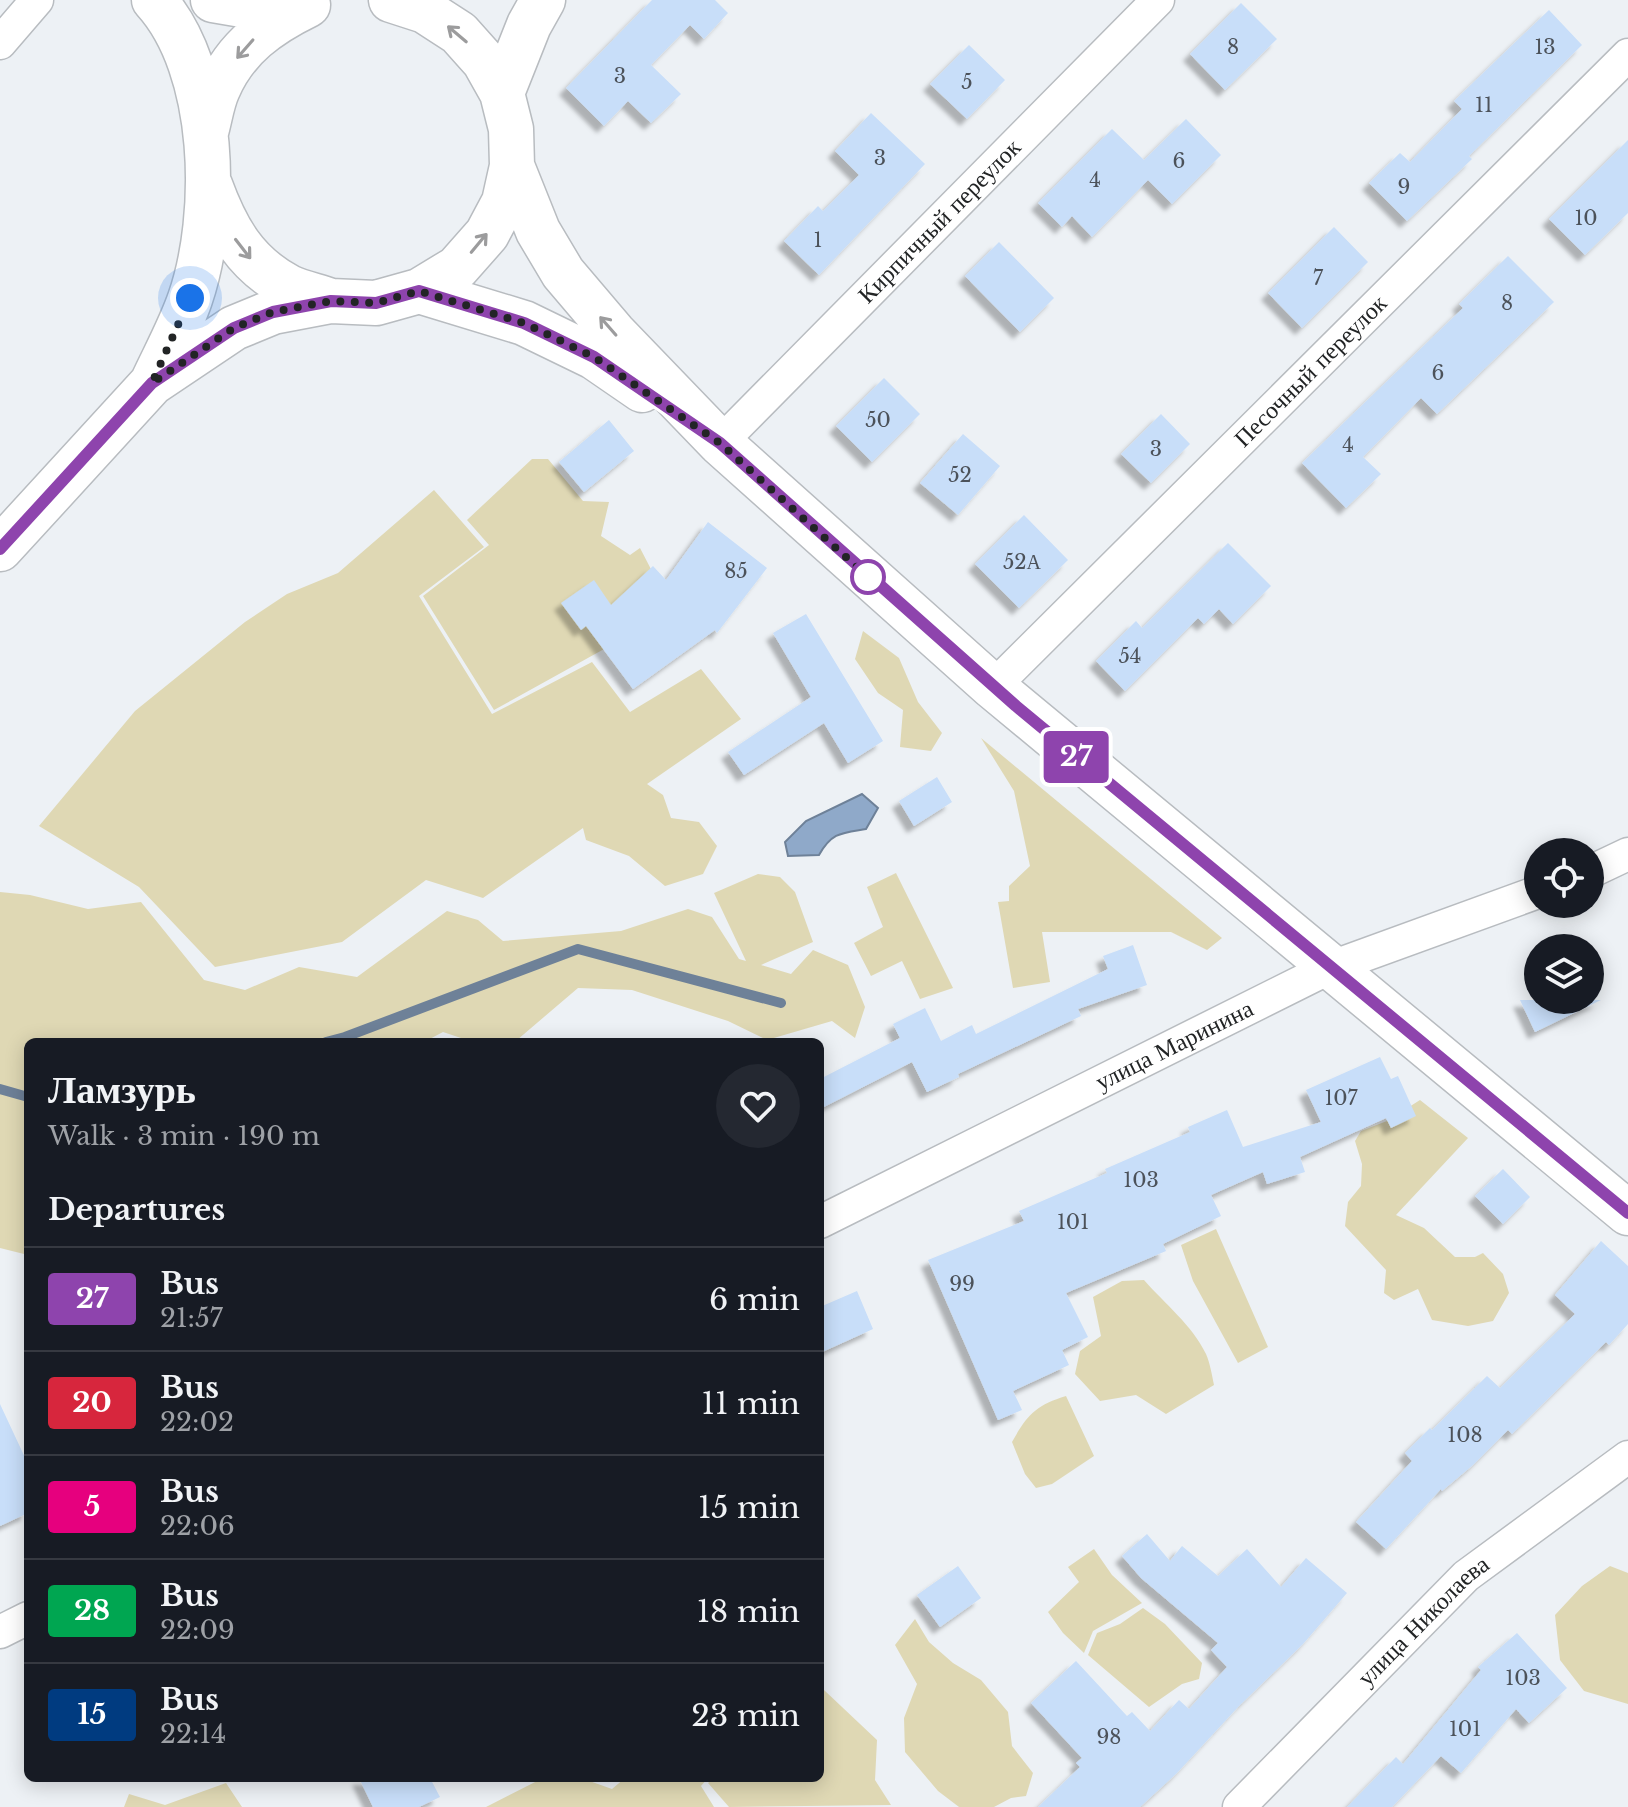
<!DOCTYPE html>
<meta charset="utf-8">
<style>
:root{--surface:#171b24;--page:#242831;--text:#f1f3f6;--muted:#9ea1a6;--line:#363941}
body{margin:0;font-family:"Libre Baskerville",serif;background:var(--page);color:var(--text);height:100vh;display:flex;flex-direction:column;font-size:30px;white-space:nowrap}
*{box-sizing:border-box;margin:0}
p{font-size:26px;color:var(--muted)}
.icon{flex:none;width:44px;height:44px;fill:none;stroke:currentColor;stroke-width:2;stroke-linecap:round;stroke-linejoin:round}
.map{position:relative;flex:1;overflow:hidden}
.side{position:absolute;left:24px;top:1038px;width:800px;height:744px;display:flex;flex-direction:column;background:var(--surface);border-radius:12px;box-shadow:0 4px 20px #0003}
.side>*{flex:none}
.badge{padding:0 16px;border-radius:6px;font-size:28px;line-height:52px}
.tools{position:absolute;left:1524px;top:838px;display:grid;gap:16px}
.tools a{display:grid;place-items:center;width:80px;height:80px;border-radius:50%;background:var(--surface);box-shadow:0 4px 20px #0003;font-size:40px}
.you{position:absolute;width:40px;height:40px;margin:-20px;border:6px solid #fff;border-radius:50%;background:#1a73e8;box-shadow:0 0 0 12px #1a73e833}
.map>.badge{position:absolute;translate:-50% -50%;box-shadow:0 0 0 4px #fff}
h2{padding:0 24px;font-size:30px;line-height:72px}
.round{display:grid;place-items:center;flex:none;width:84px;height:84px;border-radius:42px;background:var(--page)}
.head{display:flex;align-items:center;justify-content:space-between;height:136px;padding:0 24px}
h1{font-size:38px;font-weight:700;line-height:60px}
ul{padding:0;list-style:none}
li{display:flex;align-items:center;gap:24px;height:104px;padding:0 24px;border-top:2px solid var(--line)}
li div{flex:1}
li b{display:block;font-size:30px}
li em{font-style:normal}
li .badge{min-width:88px;font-weight:700;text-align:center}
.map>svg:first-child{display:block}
</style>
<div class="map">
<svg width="1628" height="1807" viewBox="0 0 1628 1807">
<defs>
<filter id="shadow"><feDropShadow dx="-7" dy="7" stdDeviation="2" flood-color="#0004"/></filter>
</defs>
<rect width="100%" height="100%" fill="#edf1f5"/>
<path fill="#dfd8b4" d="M 532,459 L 548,459 L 583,501 L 609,502 L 601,536 L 630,555 L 640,548 L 654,575 L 633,633 L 494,710 L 423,596 L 489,545 L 467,520 Z
M 434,490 L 484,547 L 419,596 L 492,714 L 592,662 L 630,712 L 701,669 L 741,719 L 647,784 L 663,795 L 671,818 L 699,822 L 717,846 L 703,874 L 665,886 L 629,856 L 586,840 L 583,828 L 483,898 L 426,880 L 342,942 L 215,967 L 139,887 L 39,826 L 135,711 L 245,622 L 287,594 L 338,573 Z
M 863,631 L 899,658 L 918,702 L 942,733 L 931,751 L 900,747 L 903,710 L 878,693 L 855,659 Z
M 981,738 L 1222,938 L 1207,950 L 1171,932 L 1042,932 L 1050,982 L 1013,988 L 998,902 L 1009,901 L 1009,886 L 1030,866 L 1014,791 Z
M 896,873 L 953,988 L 920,999 L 902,961 L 871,976 L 854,943 L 883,927 L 867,887 Z
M 758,874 L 780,877 L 795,892 L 813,942 L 761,965 L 791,974 L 813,950 L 848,965 L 865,1007 L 855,1038 L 832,1021 L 767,1040 L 728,1021 L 632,990 L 578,988 L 517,1040 L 464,1039 L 443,1032 L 424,1042 L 28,1042 L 28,1255 L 0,1248 L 0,892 L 30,895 L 88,909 L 141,902 L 204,980 L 245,990 L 299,967 L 357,977 L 447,911 L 478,920 L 503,941 L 621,931 L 688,909 L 712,917 L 739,959 L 746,961 L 714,893 Z
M 1420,1100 L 1468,1138 L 1396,1215 L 1424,1228 L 1455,1257 L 1475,1257 L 1483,1253 L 1503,1274 L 1509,1293 L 1493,1321 L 1468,1326 L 1432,1320 L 1418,1289 L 1394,1300 L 1384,1293 L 1386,1270 L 1345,1226 L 1348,1202 L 1361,1186 L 1362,1164 L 1355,1141 L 1361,1131 L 1387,1121 Z
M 1216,1229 L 1268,1347 L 1238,1363 L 1193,1281 L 1181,1245 Z
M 1144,1280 C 1165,1304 1192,1325 1206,1354 C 1210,1363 1212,1375 1214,1385 L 1166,1414 L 1136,1395 L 1100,1401 L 1075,1374 L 1080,1351 L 1101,1336 L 1093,1297 L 1122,1281 Z
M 1066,1396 L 1094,1456 L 1052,1484 L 1036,1488 L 1025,1474 L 1012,1442 C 1027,1415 1036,1405 1066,1396 Z
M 1094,1549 L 1112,1575 L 1142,1603 L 1093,1631 L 1084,1653 L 1063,1633 L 1048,1612 L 1079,1582 L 1068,1567 Z
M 1610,1566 L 1628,1573 L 1628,1704 L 1584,1691 L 1560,1660 L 1555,1615 L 1582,1586 Z
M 1143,1608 L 1165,1624 L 1202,1663 L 1199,1679 L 1182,1684 L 1149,1707 L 1088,1655 L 1097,1633 L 1120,1624 Z
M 915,1619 L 929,1642 L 953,1663 L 981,1680 L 1008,1712 L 1012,1746 L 1033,1773 L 1026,1796 L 1011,1798 L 994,1807 L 959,1807 L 938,1791 L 905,1752 L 904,1718 L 917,1684 L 895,1645 Z
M 824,1690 L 877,1740 L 875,1780 L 891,1805 L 729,1807 L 708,1783 L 714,1778 L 820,1778 L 820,1693 Z
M 543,1778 L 581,1778 L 612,1789 L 625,1778 L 708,1778 L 701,1786 L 714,1807 L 486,1807 Z
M 226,1783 L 242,1807 L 124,1807 L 129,1794 L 165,1805 Z"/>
<path fill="#8fa9c9" stroke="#6e8198" stroke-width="2" d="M 862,794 L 878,808 L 866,829 C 842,833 832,832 819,855 L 788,856 L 785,842 L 806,821 Z"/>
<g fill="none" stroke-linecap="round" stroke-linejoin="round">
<path stroke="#6e8198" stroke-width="10" d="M 326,1042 L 345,1037 L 578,949 L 781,1003
M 0,1089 L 28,1097"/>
</g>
<path fill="#c8def9" filter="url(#shadow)" d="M 652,0 L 715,0 L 728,13 L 704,39 L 690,25 L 651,65 L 681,94 L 651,123 L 628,101 L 604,126 L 566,88 Z
M 1241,3 L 1277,39 L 1225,90 L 1190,54 Z
M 1549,10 L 1582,45 L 1469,156 L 1472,159 L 1407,221 L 1369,183 L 1400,153 L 1410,162 L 1462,109 L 1454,101 Z
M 969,45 L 1005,80 L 967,119 L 930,84 Z
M 871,113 L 925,164 L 819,275 L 784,241 L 818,206 L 823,211 L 859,175 L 835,151 Z
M 1186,119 L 1221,155 L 1172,204 L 1148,180 L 1092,237 L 1072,216 L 1062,227 L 1038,203 L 1112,129 L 1144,160 Z
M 1628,140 L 1628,213 L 1585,255 L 1549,219 Z
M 1334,227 L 1368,262 L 1302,328 L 1268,293 Z
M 999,242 L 1054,298 L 1020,332 L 965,276 Z
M 1508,256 L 1554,302 L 1437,414 L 1421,398 L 1363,457 L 1381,474 L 1346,508 L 1302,463 L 1463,308 L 1459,304 Z
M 884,378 L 920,414 L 872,462 L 836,426 Z
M 1161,414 L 1190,444 L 1151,483 L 1121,454 Z
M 609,420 L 634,451 L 584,492 L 559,462 Z
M 963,434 L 1000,466 L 958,515 L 920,483 Z
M 1024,515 L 1068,560 L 1019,608 L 975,564 Z
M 708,522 L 767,568 L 717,633 L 715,630 L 633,689 L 586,626 L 581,630 L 561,603 L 594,580 L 611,605 L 653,566 L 666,580 Z
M 1228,543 L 1271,586 L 1233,624 L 1219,609 L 1204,624 L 1198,618 L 1125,691 L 1096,661 L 1136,621 L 1142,628 Z
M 806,614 L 883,741 L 848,763 L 824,723 L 744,775 L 728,752 L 811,697 L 773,633 Z
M 937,777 L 952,802 L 914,826 L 899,801 Z
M 1133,945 L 1147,985 L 1078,1009 L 1081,1016 L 958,1074 L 959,1077 L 927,1092 L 912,1062 L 820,1109 L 820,1079 L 900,1038 L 893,1024 L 925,1008 L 941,1041 L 972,1025 L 976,1034 L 1108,969 L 1103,956 Z
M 1520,1000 L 1601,1000 L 1535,1032 Z
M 1380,1057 L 1391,1079 L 1398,1076 L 1416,1116 L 1391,1128 L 1386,1118 L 1300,1157 L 1305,1172 L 1267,1184 L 1263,1172 L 1211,1195 L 1221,1216 L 1163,1244 L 1166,1251 L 1066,1293 L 1088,1337 L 1062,1350 L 1069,1365 L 1013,1391 L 1022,1410 L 998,1420 L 928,1260 L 1024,1221 L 1019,1211 L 1107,1173 L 1105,1169 L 1190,1132 L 1188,1127 L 1227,1110 L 1243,1147 L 1321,1122 L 1306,1090 Z
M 1503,1169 L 1530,1197 L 1503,1224 L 1475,1196 Z
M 1601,1241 L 1628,1266 L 1628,1324 L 1609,1345 L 1606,1342 L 1512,1434 L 1508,1430 L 1473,1465 L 1442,1491 L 1441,1489 L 1386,1549 L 1356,1522 L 1412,1461 L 1405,1453 L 1430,1428 L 1432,1430 L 1487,1376 L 1500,1388 L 1575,1314 L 1555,1295 Z
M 857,1291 L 873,1329 L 820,1353 L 820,1307 Z
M 0,1404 L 28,1464 L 28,1513 L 0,1526 Z
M 1147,1534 L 1170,1561 L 1182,1546 L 1218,1576 L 1247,1549 L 1281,1587 L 1306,1558 L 1347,1593 L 1303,1644 L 1239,1706 L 1177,1773 L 1140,1807 L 1038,1807 L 1080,1767 L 1076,1763 L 1082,1758 L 1031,1703 L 1076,1661 L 1127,1716 L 1132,1712 L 1150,1731 L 1179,1700 L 1189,1709 L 1227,1667 L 1211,1650 L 1218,1643 L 1141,1578 L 1122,1556 Z
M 958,1566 L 981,1598 L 940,1627 L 917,1595 Z
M 1517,1633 L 1567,1688 L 1529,1723 L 1516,1709 L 1461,1773 L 1441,1756 L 1392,1807 L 1347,1807 L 1396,1757 L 1403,1764 L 1481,1670 L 1478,1667 Z
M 359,1778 L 430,1778 L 440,1797 L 419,1807 L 373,1807 Z"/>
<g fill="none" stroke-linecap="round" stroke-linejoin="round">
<g stroke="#b8bcc0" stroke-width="35">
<g id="street">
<path d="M 0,43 L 37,0"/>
<path id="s1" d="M 720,443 L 1158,0"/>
<path id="s2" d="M 993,687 L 1628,55"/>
<path d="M 1590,872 L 1628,854"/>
<path id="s3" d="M 820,1222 L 1329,968 L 1538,892"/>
<path d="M 0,1632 L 28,1618"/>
<path id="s4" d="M 1239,1807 L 1466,1576 L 1628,1457"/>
</g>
</g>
<g stroke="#b8bcc0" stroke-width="47">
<path id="secondary" d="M 213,0 L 254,7 L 306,5
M 502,93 L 529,25 L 543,0
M 206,132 C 210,118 212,102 218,89 C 236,47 269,24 308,5
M 512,166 L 538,231 L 563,273 L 614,333 L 720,443 L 993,687 L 1628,1213
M 210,185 C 226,229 245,264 289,287 C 302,293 318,296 331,301
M 419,291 L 524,323 L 594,357 L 642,390
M 152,383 C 165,355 180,328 190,299 C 219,215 217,69 154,0
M 0,549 L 152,383 L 234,328 L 273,312 L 331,301 L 376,303 L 419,291 L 457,268 L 487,234 L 504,202 L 512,166 L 511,129 L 502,93 L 484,61 L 459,33 L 425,11 L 391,0"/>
</g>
<use href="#street" stroke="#fff" stroke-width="32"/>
<use href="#secondary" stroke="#fff" stroke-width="44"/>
</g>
<defs><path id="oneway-shaft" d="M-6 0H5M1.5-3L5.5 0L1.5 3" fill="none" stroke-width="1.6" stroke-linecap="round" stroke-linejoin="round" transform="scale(2)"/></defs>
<g stroke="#9c9c9d">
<use href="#oneway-shaft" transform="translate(457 34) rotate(-140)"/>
<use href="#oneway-shaft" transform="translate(245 49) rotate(131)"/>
<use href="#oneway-shaft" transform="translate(479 243) rotate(-50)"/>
<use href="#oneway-shaft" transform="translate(243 249) rotate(52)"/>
<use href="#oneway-shaft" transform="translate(608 326) rotate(-131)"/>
</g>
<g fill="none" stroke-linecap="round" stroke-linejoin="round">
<g stroke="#fff" stroke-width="18">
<path id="line" d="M 0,549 L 152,383 L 234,328 L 273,312 L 331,301 L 376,303 L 419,291 L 524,323 L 594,357 L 720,443 L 1016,706 L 1628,1213"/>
</g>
<use href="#line" stroke="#8e44ad" stroke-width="12"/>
<path stroke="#222425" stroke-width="8" stroke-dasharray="0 14.4" d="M 190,298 L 152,383 L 234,328 L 273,312 L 331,301 L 376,303 L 419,291 L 524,323 L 594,357 L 720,443 L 868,577"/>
</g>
<circle fill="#fff" stroke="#8e44ad" stroke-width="4" cx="868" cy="577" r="16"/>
<g text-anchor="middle" stroke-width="6" stroke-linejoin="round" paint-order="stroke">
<g font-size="20" fill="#4c525a">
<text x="1233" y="54">8</text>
<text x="1545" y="54">13</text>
<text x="620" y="83">3</text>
<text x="967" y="89">5</text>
<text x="1484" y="112">11</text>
<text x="880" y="165">3</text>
<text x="1179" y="168">6</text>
<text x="1095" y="187">4</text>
<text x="1404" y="194">9</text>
<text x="1586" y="225">10</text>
<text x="818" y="247">1</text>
<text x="1318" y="285">7</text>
<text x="1507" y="310">8</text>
<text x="1438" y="380">6</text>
<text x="878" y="427">50</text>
<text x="1348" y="452">4</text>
<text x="1156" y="456">3</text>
<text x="960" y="482">52</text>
<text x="1022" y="569">52А</text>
<text x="736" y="578">85</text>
<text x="1130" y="663">54</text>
<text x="1341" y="1105">107</text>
<text x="1141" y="1187">103</text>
<text x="1073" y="1229">101</text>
<text x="962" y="1291">99</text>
<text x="1465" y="1442">108</text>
<text x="1523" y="1685">103</text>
<text x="1465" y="1736">101</text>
<text x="1109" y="1744">98</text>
</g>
<g font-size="24" fill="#222425" stroke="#fdfeff">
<text dy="8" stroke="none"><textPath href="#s1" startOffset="312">Кирпичный переулок</textPath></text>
<text dy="8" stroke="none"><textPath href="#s2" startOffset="448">Песочный переулок</textPath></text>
<text dy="8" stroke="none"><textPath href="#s3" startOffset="396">улица Маринина</textPath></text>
<text dy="8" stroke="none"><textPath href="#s4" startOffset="262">улица Николаева</textPath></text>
</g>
</g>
</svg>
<div class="tools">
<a><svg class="icon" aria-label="locate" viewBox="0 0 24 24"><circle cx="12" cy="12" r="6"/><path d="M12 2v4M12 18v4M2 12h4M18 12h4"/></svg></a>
<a><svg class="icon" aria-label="layers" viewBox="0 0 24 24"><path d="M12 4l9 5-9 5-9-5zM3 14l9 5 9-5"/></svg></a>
</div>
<div class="you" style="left:190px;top:298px"></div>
<b class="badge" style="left:1076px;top:757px;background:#8e44ad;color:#fff">27</b>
<section class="side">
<div class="head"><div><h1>Ламзурь</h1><p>Walk · 3 min · 190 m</p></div><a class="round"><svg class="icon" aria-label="heart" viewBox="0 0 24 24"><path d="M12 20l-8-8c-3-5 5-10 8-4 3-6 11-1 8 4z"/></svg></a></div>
<h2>Departures</h2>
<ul>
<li><span class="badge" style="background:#8e44ad;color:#fff">27</span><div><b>Bus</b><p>21:57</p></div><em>6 min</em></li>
<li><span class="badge" style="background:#d7263d;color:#fff">20</span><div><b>Bus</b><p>22:02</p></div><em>11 min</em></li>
<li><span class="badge" style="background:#e6007e;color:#fff">5</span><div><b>Bus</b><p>22:06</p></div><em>15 min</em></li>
<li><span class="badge" style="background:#00a651;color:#fff">28</span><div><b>Bus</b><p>22:09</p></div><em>18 min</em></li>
<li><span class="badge" style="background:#003b80;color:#fff">15</span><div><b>Bus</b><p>22:14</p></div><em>23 min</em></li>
</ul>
</section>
</div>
